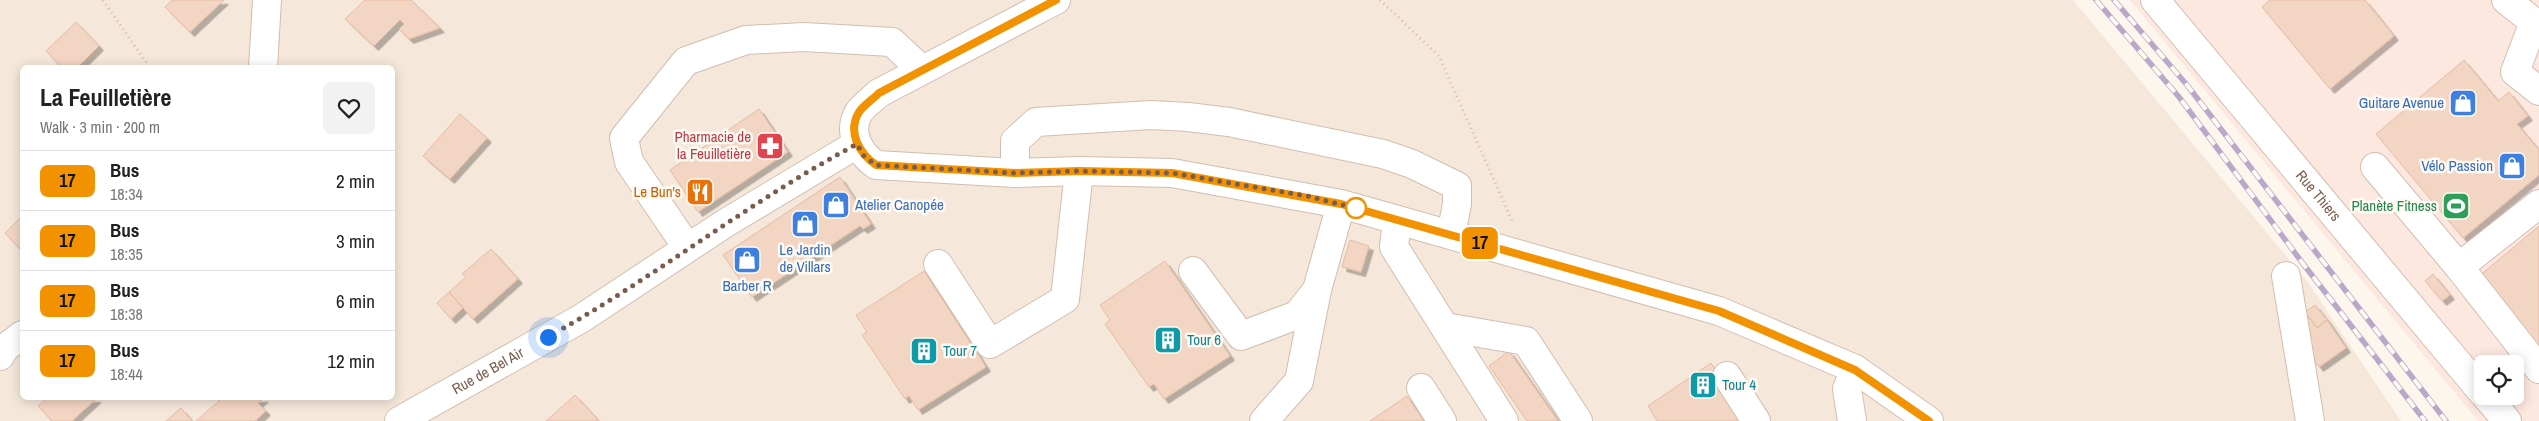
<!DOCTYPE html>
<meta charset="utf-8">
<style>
:root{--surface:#fff;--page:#f2f2f2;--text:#222;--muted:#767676;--line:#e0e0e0}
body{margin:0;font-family:"Archivo Narrow",sans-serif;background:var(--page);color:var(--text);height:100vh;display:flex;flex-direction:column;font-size:19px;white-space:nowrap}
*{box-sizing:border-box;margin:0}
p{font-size:16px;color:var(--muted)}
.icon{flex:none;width:28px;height:28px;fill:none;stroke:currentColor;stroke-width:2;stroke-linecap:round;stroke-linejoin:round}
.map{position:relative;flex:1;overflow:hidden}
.details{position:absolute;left:20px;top:65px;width:375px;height:335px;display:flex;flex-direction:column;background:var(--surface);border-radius:8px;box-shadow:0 2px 12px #0003}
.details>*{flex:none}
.badge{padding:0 10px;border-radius:8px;font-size:18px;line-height:32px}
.controls{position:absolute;left:2474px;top:355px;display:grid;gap:10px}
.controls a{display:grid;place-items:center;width:50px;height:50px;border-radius:8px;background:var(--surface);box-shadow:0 2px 12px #0003;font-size:25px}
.you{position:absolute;width:25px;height:25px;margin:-12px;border:4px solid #fff;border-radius:50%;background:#1a73e8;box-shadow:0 0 0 8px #1a73e833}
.map>.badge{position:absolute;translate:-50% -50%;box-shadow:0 0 0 2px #fff}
.round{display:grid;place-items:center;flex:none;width:52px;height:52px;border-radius:8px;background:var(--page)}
.summary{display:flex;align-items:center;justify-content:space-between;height:85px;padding:0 20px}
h1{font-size:24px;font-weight:700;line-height:38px}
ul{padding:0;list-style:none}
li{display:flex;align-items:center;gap:15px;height:60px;padding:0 20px;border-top:1px solid var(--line)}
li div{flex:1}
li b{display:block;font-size:19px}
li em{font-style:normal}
li .badge{min-width:55px;font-weight:700;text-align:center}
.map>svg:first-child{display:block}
</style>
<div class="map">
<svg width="2539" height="421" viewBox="0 0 2539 421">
<defs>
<filter id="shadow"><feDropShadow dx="4.5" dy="4.5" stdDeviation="0" flood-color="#0004"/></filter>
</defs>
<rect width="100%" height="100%" fill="#fdf6ec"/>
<path fill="#f5e8da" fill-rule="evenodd" d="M 0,0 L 2073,0 L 2307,281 L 2401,421 L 0,421 ZM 22,68 L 392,68 L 392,398 L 22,398 Z"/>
<path fill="#fde8e0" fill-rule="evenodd" d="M 2130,0 L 2539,0 L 2539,421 L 2478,421 ZM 2482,364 L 2515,364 L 2515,396 L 2482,396 Z"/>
<path fill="#f3d5c3" stroke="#e6bba3" filter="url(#shadow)" d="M 172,0 L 224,0 L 190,32 L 165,7 Z
M 365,0 L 411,0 L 440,28 L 409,39 L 399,29 L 404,24 L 400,20 L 374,46 L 345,19 Z
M 2270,0 L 2365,0 L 2394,36 L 2330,89 L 2262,7 Z
M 76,22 L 99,46 L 77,68 L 62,68 L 46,51 Z
M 2464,60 L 2498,101 L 2509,92 L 2528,116 L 2517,124 L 2539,150 L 2539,175 L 2463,238 L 2376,134 Z
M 759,109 L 788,152 L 698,212 L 670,170 Z
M 460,114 L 487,138 L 450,179 L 423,156 Z
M 840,177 L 871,224 L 863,229 L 860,226 L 752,297 L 723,255 Z
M 22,216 L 22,251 L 5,233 Z
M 2539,226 L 2539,349 L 2478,277 Z
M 1350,240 L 1369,246 L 1361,272 L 1342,267 Z
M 491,249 L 518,279 L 473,319 L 449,292 L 466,277 L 462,274 Z
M 1165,261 L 1230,356 L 1164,399 L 1154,384 L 1149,387 L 1105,324 L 1110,320 L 1100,305 Z
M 924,271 L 986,367 L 918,410 L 909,396 L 905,399 L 862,335 L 867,332 L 856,315 Z
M 2433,274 L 2450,295 L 2442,301 L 2425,281 Z
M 449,292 L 463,308 L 451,319 L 437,303 Z
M 2315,305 L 2327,320 L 2317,328 L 2305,312 Z
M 2309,317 L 2317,328 L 2327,320 L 2346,348 L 2319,367 L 2307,351 L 2302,322 Z
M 1509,351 L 1558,421 L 1527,421 L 1489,366 Z
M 1711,363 L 1750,421 L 1657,421 L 1648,406 Z
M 575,395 L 599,421 L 546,421 Z
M 1407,396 L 1424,421 L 1370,421 Z
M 47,398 L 97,398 L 72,421 L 52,421 L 38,406 Z
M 216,398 L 264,398 L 258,403 L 266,411 L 255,421 L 196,421 L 219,401 Z
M 181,408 L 192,421 L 166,421 Z"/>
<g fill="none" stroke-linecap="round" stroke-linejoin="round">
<g stroke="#d1beb0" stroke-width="30">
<g id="minor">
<path d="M 1056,0 L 879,93 C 873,99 864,105 859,112 C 847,132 859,153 876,165 L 1015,173 L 1079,171 L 1172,173 L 1341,204 L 1719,311 L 1855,369 L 1929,421"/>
<path id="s1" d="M 2155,0 L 2482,392"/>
<path d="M 2506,0 L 2539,26"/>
<path d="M 2534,22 L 2515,72 L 2539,91"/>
<path d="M 263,68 L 267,0"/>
<path d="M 2375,167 L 2459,267 L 2539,204"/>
<path d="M 1015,173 L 1015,141 L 1036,122 L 1151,115 L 1188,117 L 1229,122 L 1383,154 L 1412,164 L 1457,186 L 1457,204 L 1451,235"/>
<path d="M 1397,220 L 1394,247 L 1504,421"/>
<path d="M 687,247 L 629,162 L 624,138 L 686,61 L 746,40 L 804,37 L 892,42 L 922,70"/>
<path d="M 938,264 L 990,344 L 1065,299 L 1079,171"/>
<path d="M 2459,267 L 2539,369"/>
<path d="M 1193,271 L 1241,336 L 1297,315 L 1317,290"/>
<path d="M 2286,276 L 2310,421"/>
<path d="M 1445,327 L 1526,341 L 1578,421"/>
<path d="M 0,356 L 5,348 L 22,335"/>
<path d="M 1727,376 L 1756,421"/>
<path d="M 1421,388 L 1442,421"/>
<path d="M 2486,396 L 2507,421"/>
<path id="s2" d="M 399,421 L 582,318 L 724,224 L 857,144"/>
<path d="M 1264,421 L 1299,381 L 1317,290 L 1341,204"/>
<path d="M 1852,421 L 1847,389 L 1855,369"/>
</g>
</g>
<path stroke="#d9b8a5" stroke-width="3" stroke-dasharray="1 4" stroke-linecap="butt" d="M 103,0 L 150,68
M 1380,0 L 1439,56 L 1513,223"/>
<use href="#minor" stroke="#fff" stroke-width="28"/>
<g stroke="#b9a8c9" stroke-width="5.5">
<path id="rail" d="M 2096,0 L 2179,97 L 2304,265 L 2425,421
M 2114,0 L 2187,85 L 2446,421"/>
</g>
<use href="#rail" stroke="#fffaf3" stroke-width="4" stroke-dasharray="11" stroke-linecap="butt"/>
</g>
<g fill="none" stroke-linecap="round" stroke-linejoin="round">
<g stroke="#fff" stroke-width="11">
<path id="line" d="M 1056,0 L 879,93 C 873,99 864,105 859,112 C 847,132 859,153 876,165 L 1015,173 L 1079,171 L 1172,173 L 1341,204 L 1719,311 L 1855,370 L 1929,421"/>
</g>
<use href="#line" stroke="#f39200" stroke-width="8"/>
<path stroke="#7a5c4d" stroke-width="5" stroke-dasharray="0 9" d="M 548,337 C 654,278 750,201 857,144 L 864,156 L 876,165 L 1015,173 L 1079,171 L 1172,173 L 1307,196 L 1359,209 L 1356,208"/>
</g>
<defs>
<g id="shop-square" transform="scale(1.4375)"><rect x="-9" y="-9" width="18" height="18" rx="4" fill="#3f7fe0" stroke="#fffaf3"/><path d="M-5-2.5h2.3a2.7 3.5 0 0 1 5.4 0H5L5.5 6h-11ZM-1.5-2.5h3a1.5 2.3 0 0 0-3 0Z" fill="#fff"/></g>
<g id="pharmacy-square" transform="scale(1.4375)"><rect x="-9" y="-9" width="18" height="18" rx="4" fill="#e0444e" stroke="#fffaf3"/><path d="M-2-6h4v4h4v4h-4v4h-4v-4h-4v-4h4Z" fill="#fff"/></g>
<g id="restaurant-square" transform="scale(1.4375)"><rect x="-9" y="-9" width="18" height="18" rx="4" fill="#e8710a" stroke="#fffaf3"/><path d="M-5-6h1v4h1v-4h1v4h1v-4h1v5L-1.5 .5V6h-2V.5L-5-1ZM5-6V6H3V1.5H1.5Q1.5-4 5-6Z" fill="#fff"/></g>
<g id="stadium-square" transform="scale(1.4375)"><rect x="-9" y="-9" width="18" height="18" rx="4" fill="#2e9e5b" stroke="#fffaf3"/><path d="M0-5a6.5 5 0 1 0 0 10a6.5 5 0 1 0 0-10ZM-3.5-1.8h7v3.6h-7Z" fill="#fff"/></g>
<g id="building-square" transform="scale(1.4375)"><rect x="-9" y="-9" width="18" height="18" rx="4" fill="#0f9aa8" stroke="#fffaf3"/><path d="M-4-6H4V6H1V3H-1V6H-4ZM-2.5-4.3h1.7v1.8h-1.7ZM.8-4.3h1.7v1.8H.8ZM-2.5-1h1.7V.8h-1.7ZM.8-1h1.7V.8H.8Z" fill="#fff"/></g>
</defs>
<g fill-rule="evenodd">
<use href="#shop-square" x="2463" y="103"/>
<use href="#pharmacy-square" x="770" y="146"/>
<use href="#shop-square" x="2512" y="166"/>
<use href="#restaurant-square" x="700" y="192"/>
<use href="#shop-square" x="836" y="205"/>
<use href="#stadium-square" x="2456" y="206"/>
<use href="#shop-square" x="805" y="224"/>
<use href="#shop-square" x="747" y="260"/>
<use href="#building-square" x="1168" y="340"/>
<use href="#building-square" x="924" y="351"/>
<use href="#building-square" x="1703" y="385"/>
</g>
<circle fill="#fff" stroke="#f39200" stroke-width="2.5" cx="1356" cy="208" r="10"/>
<g text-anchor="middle" stroke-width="5" stroke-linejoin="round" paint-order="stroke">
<g font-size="15" fill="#366cbe" stroke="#fffaf3" text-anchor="end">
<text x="2444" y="108">Guitare Avenue</text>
<text x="2493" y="171">Vélo Passion</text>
<text x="855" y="210" text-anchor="start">Atelier Canopée</text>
<text x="805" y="255" text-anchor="middle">Le Jardin<tspan x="805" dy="17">de Villars</tspan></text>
<text x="747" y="291" text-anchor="middle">Barber R</text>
</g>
<g font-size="15" fill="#be3a42" stroke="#fffaf3" text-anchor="end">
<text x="751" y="142">Pharmacie de<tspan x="751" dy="17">la Feuilletière</tspan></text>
</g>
<g font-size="15" fill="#c56008" stroke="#fffaf3" text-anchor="end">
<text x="681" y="197">Le Bun's</text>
</g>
<g font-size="15" fill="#7a5c4d" stroke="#fffaf3">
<text dy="5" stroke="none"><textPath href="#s1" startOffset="255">Rue Thiers</textPath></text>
<text dy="5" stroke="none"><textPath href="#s2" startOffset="102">Rue de Bel Air</textPath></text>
</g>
<g font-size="15" fill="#27864d" stroke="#fffaf3" text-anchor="end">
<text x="2437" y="211">Planète Fitness</text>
</g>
<g font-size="15" fill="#0d838f" stroke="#fffaf3" text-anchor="start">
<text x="1187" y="345">Tour 6</text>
<text x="943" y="356">Tour 7</text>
<text x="1722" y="390">Tour 4</text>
</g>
</g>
</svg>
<div class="controls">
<a><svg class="icon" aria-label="locate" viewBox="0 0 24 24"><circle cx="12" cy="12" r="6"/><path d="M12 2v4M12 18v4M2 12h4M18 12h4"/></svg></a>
</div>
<div class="you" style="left:548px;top:337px"></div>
<b class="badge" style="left:1480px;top:243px;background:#f39200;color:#111">17</b>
<section class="details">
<div class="summary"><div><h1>La Feuilletière</h1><p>Walk · 3 min · 200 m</p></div><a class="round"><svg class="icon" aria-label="heart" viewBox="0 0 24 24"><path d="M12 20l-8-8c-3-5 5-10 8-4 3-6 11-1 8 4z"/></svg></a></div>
<ul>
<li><span class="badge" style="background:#f39200;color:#111">17</span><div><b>Bus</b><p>18:34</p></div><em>2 min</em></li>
<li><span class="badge" style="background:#f39200;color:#111">17</span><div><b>Bus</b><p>18:35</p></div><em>3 min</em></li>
<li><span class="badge" style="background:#f39200;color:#111">17</span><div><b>Bus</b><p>18:38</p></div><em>6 min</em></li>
<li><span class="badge" style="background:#f39200;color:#111">17</span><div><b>Bus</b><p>18:44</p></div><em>12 min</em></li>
</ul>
</section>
</div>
